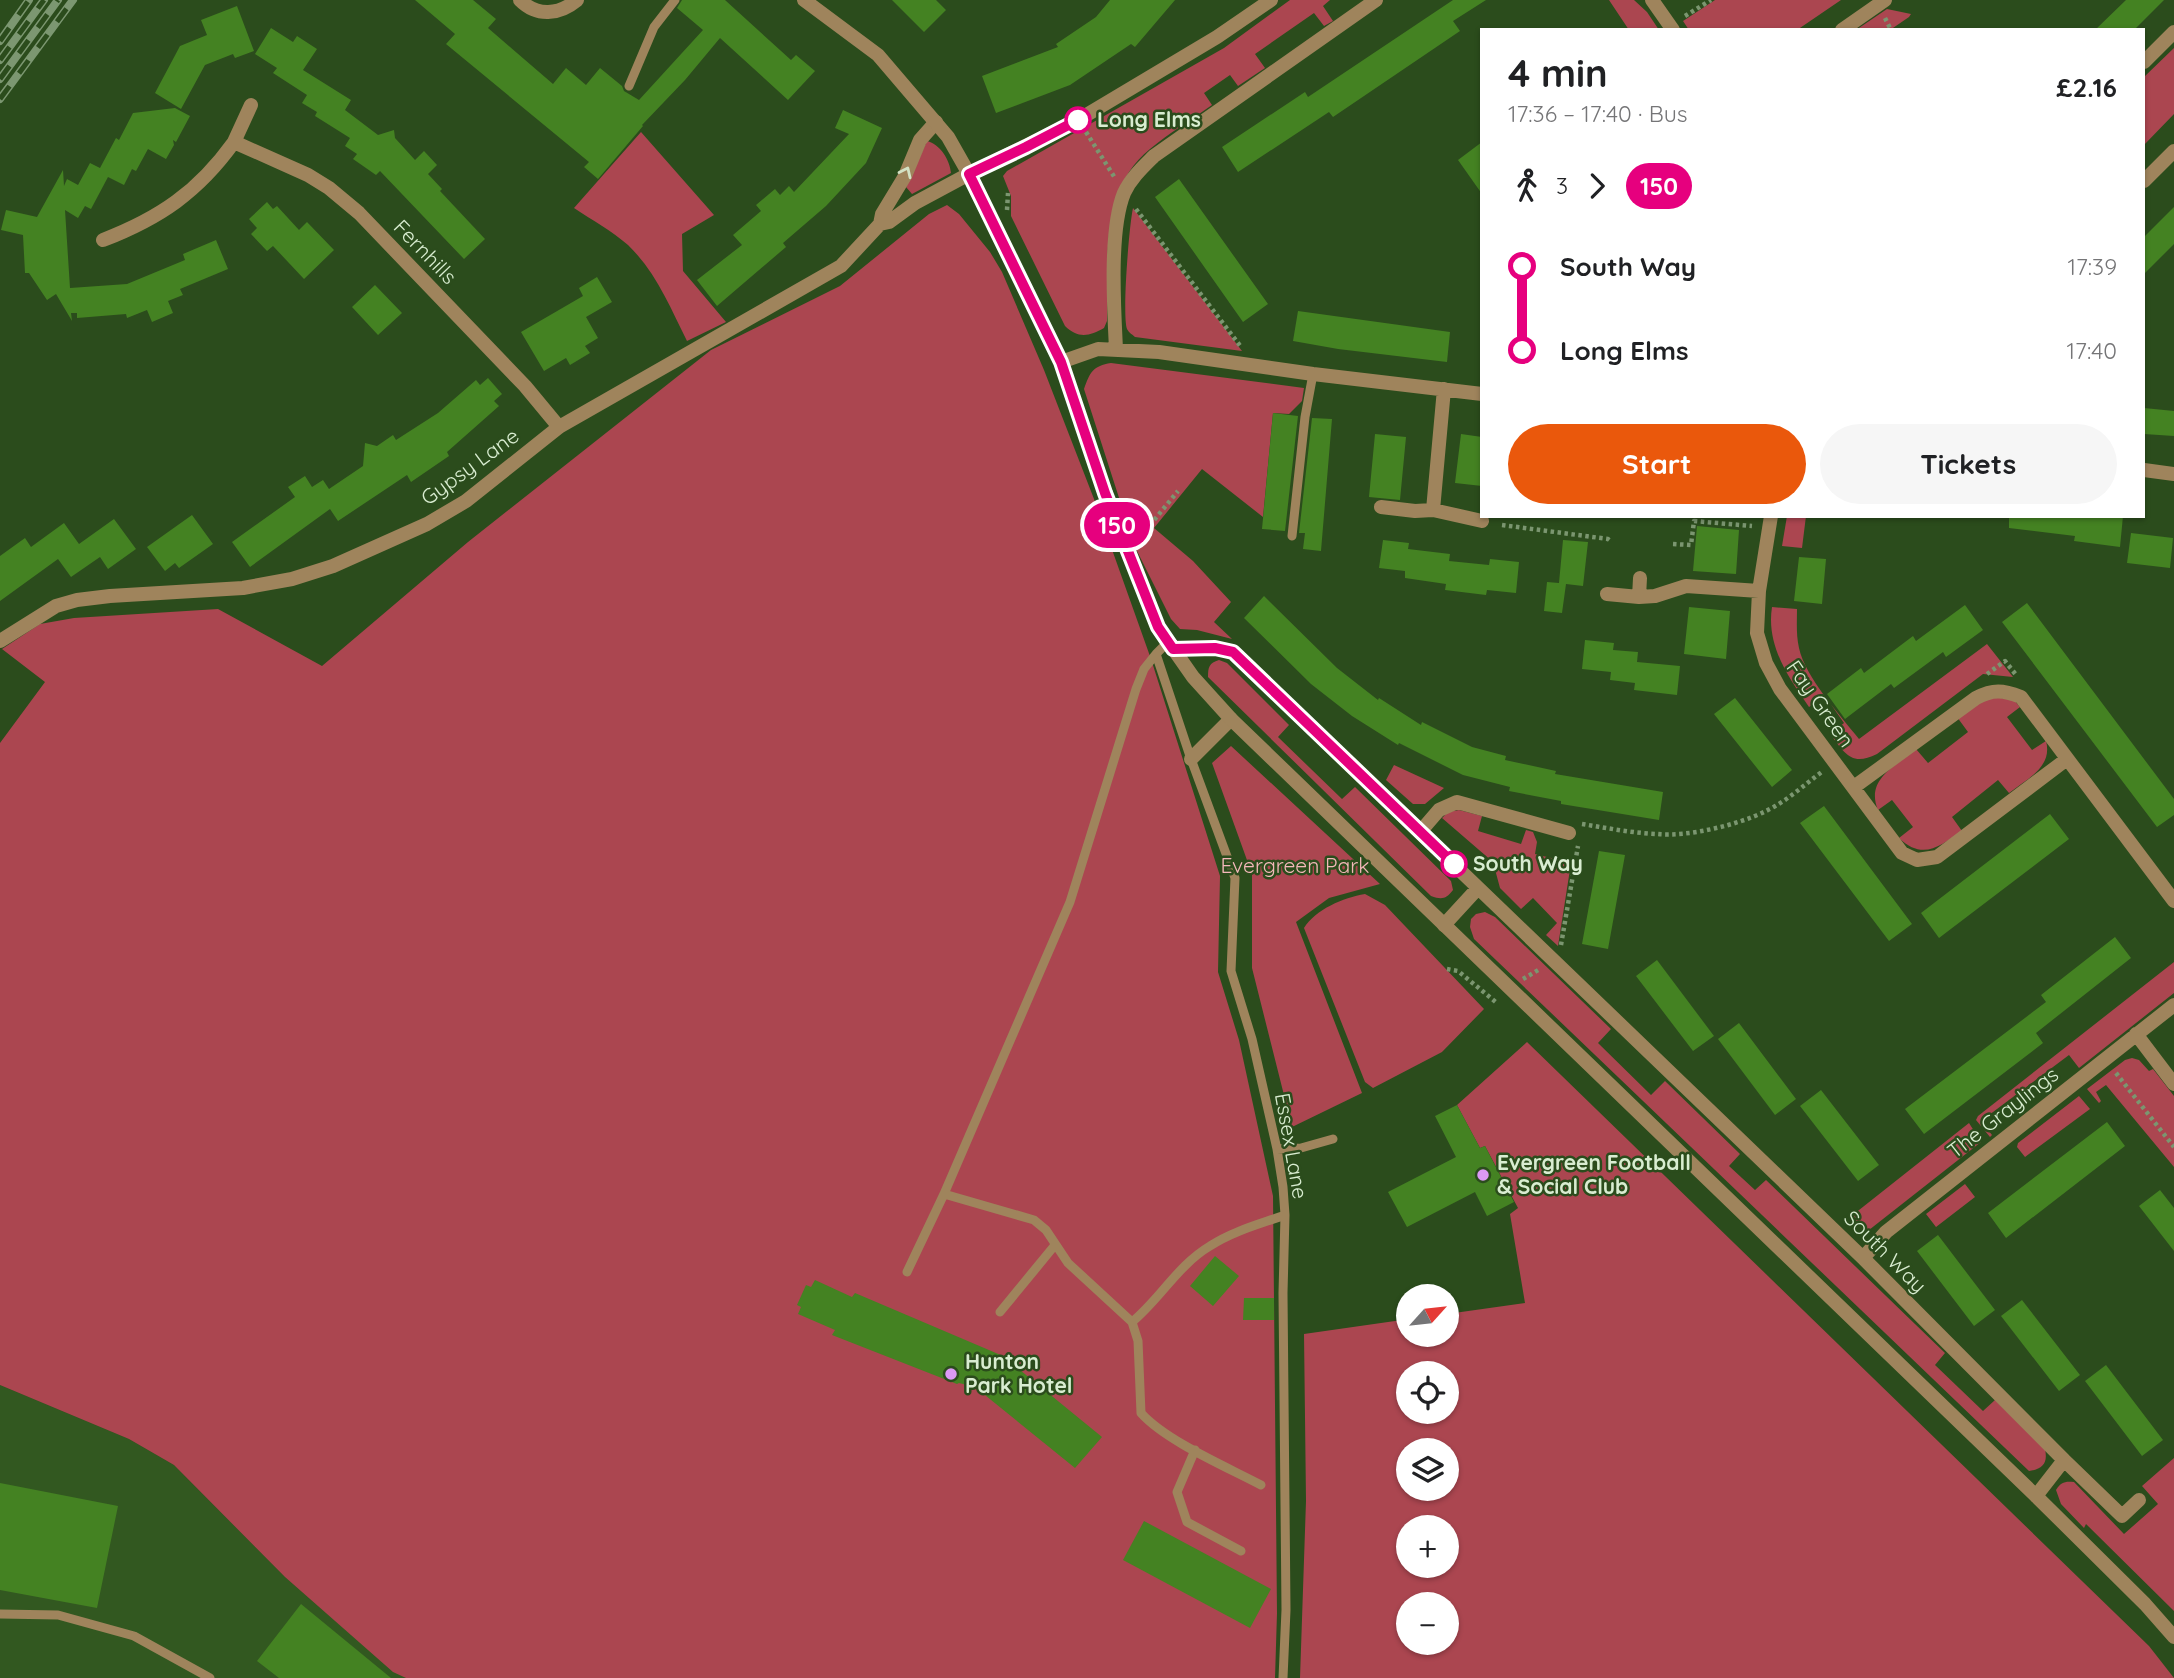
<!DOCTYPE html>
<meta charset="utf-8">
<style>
:root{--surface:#fff;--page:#f6f6f6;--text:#202124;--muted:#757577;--accent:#ea580c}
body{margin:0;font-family:Quicksand,sans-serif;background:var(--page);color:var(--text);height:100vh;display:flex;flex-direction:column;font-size:26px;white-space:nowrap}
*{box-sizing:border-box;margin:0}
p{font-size:23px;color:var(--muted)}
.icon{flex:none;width:38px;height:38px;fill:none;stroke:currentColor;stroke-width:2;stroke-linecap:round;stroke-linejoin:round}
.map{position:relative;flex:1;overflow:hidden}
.sheet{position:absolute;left:1480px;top:28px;width:665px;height:490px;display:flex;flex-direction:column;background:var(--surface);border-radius:0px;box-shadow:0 2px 5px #0004}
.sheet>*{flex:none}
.badge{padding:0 14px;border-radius:23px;font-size:24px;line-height:46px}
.needle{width:46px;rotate:63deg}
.fabs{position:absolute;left:1396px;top:1284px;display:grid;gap:14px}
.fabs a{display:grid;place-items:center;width:63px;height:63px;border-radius:50%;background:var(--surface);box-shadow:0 2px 5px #0004;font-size:35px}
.map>.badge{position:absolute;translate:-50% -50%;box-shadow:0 0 0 4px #fff}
.legs{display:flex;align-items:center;gap:10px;height:77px;padding:0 28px;font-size:23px}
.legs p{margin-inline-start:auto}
.summary{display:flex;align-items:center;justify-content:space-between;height:119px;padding:0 28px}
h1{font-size:38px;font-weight:800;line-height:52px}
.button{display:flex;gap:14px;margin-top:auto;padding:14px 28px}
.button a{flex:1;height:80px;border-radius:42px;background:var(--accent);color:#fff;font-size:28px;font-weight:800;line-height:80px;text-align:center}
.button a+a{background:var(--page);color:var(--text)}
ul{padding:0 28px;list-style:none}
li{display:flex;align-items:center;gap:24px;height:84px;font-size:26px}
li i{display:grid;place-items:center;width:10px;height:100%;margin:0 9px;background:currentColor}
li i::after{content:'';width:18px;height:18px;margin:-9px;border:5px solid;border-radius:50%;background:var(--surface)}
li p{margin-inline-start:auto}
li:first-child i{background:linear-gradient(#0000 50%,currentColor 0)}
li:last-child i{background:linear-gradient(currentColor 50%,#0000 0)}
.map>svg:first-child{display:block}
</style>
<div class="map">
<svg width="2174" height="1678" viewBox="0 0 2174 1678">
<rect width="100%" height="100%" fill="#2b4c1c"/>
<path fill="#325820" d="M 0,1385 L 129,1439 L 174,1465 L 285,1577 L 393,1671 L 406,1678 L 0,1678 Z"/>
<path fill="#ab4650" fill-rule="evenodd" d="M 1290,0 L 1330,0 L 1323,6 L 1333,21 L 1324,26 L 1314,13 L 1255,54 L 1265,68 L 1238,86 L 1230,75 L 1204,93 L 1212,105 C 1191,120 1169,133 1150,149 C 1098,191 1109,262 1107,321 L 1104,328 C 1090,336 1078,339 1065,326 L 1011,216 L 1011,196 L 1003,176 L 1007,171 L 1224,48 Z
M 1609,0 L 1634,0 L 1647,12 L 1659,30 L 1629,30 Z
M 1715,0 L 1841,0 L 1797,30 L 1689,30 L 1683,21 Z
M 1887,9 L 1911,14 L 1909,17 L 1890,30 L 1856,30 Z
M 2174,48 L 2174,114 L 2144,145 L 2144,77 Z
M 641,132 L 714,215 L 682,234 L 683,271 L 726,322 L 687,341 C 670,307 656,272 628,245 C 612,231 592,220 574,208 Z
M 927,141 C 940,144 950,160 951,173 L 912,194 L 906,187 Z
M 947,205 L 959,214 L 990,252 L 1002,272 L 1044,370 L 1094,499 L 1151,659 L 1220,876 L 1218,972 L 1239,1040 L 1273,1196 L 1277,1613 L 1275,1678 L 406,1678 L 393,1672 L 285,1577 L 174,1465 L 129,1439 L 0,1385 L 0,743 L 45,682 L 2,649 L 40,624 L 74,618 L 218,609 L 322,666 L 468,542 L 711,350 L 840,286 L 929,214 Z
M 1133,208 L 1242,351 L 1135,337 C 1132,334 1129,333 1127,329 C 1122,315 1129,226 1133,208 Z
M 1111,363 L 1304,388 L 1302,401 L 1289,414 L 1273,413 L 1263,517 L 1202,469 L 1154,528 L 1193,561 L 1231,602 L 1214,622 L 1232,639 L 1197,630 L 1180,629 L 1171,619 L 1121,519 L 1121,504 L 1084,389 C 1090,372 1093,366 1111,363 Z
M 1787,516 L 1806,516 L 1802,548 L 1782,546 Z
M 1772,607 L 1797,609 C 1797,622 1796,635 1799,648 C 1805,677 1840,715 1859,739 L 1987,644 L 2013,677 L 1983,674 L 1877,754 C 1851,767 1845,753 1830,734 L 1844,723 L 1825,696 L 1809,707 C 1788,677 1766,645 1772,607 Z
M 1219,660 L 1227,663 L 1289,725 L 1278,737 L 1342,799 L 1355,787 L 1451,881 L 1453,890 C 1446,899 1442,900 1431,896 L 1208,677 C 1208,667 1209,663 1219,660 Z
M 1989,696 L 2014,700 L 2020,707 L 2007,717 L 2032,750 L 2046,741 C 2053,767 2027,779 2009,793 L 1998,780 L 1952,817 L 1962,831 C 1940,846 1923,861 1899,838 L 1913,827 L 1892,800 L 1878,810 C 1865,779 1896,766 1916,749 L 1928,763 L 1968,732 L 1957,717 Z
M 1231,746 L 1380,884 L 1329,898 L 1296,922 L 1362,1093 L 1292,1127 L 1252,968 L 1252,874 L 1212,763 Z
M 1394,765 L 1444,788 L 1425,804 L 1413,804 L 1386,780 Z
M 1459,810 L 1482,816 L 1478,831 L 1521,844 L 1526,830 L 1533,832 L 1537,842 L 1535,854 L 1571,863 L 1558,946 L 1546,935 L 1557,923 L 1533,898 L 1521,909 L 1500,888 L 1493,862 L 1442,818 L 1448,812 Z
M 1365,894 L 1385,905 L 1484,1009 L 1442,1052 L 1373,1088 L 1365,1082 L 1304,928 C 1316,909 1343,898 1365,894 Z
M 1485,912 L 1495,917 L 1611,1029 L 1598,1043 L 1651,1095 L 1665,1081 L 1740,1154 L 1729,1166 L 1755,1190 L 1766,1180 L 1945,1353 L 1935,1365 L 1983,1411 L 1995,1400 L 2045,1449 C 2048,1463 2043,1469 2029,1471 L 1474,939 L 1470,927 L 1471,919 L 1476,914 Z
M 2174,962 L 2174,993 L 2079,1068 L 2069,1055 L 1981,1121 L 1992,1135 L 1990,1137 L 1976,1120 L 1978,1116 Z
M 1527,1042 L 2149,1646 L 2174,1678 L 1300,1678 L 1306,1501 L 1304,1334 L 1409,1319 L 1409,1335 L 1447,1335 L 1447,1314 L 1525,1303 L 1510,1214 L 1518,1208 L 1485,1146 L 1480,1148 L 1457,1105 ZM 1409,1374 L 1447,1374 L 1447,1412 L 1409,1412 ZM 1409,1451 L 1447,1451 L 1447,1489 L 1409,1489 ZM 1409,1528 L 1447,1528 L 1447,1566 L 1409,1566 ZM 1409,1605 L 1447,1605 L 1447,1643 L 1409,1643 Z
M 2132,1058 L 2139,1060 L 2149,1071 L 2153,1069 L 2174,1096 L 2174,1167 L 2106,1085 L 2096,1092 L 2101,1101 L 2099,1103 L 2087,1089 L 2125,1060 Z
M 2079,1096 L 2090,1109 L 2025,1157 L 2017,1147 L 2018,1143 Z
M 1969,1123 L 1981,1142 L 1869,1230 L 1854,1219 L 1854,1214 Z
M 1965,1184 L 1975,1197 L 1936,1227 L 1926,1214 Z
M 2174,1458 L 2174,1611 L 2086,1524 L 2084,1528 L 2061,1504 L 2056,1490 C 2061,1482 2065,1481 2074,1482 L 2124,1534 L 2158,1504 L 2142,1486 Z"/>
<path fill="#448222" d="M 415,0 L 473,0 L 496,19 L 488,28 L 553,84 L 566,68 L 586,85 L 600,68 L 622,86 L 624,91 L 639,100 L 703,30 L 677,8 L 682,0 L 725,0 L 791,60 L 796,55 L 815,71 L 788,100 L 720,38 L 685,80 L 642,125 L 643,126 L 598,179 L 584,167 L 589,162 L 446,44 L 455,34 Z
M 892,0 L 936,0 L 946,10 L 924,32 Z
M 1110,0 L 1175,0 L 1135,47 L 1131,44 L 1070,85 L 996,113 L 982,76 L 1058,47 L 1056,44 L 1096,17 Z
M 1453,0 L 1486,0 L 1453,21 L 1460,31 L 1333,117 L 1329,112 L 1238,172 L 1222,147 L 1305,92 L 1308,97 Z
M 2126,0 L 2164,0 L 2134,30 L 2095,30 Z
M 237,6 L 254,51 L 235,58 L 233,54 L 205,65 L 181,109 L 155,93 L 180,46 L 207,35 L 201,20 Z
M 271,28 L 293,42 L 297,36 L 317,49 L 303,70 L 351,100 L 345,110 L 378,135 L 394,130 L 395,138 L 415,160 L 424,151 L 437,165 L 428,174 L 442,189 L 440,191 L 485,239 L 464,259 L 380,171 L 376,175 L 353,159 L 357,154 L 345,146 L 350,138 L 315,116 L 317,112 L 302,103 L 307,95 L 273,73 L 277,68 L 255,54 Z
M 175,108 L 190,116 L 176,142 L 173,140 L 174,145 L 166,159 L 148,149 L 136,171 L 132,169 L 124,185 L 108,177 L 91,209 L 85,206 L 78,218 L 65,210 L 70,288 L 127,284 L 185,260 L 183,254 L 216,240 L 228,269 L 180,289 L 183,295 L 168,301 L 173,313 L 152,322 L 147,310 L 127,318 L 126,314 L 77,318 L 77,313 L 71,313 L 72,321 L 56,294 L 47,300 L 29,273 L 25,273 L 23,235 L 1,230 L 6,210 L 37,217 L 63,170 L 64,186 L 67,179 L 78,185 L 90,163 L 100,168 L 116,138 L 119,140 L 133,113 Z
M 843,110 L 882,128 L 866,163 L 826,206 L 783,243 L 786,247 L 717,306 L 697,280 L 742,245 L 733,235 L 761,211 L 756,205 L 775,189 L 780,195 L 789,186 L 794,192 L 849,134 L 835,128 Z
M 1482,142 L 1482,194 L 1458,160 Z
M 1179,179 L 1268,304 L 1243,322 L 1155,197 Z
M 267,202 L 273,209 L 277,206 L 299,230 L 307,222 L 334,250 L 304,279 L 273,246 L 267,251 L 251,234 L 257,228 L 249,219 Z
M 2174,207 L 2174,244 L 2144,274 L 2144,237 Z
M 597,277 L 612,302 L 586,317 L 598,338 L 585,346 L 590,353 L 570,365 L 566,358 L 544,371 L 521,332 L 583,296 L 579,288 Z
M 375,285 L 402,313 L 378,335 L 352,307 Z
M 1298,311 L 1450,332 L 1447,362 L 1338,349 L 1293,341 Z
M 488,378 L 502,394 L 494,401 L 499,406 L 447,452 L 449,456 L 411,482 L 407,475 L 338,521 L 330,509 L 250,567 L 232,542 L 295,497 L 288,487 L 305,476 L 312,487 L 323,480 L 329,489 L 363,466 L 365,443 L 377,446 L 393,435 L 396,440 L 438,413 L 476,380 L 480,385 Z
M 2144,408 L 2174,411 L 2174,436 L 2144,434 Z
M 1273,413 L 1298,416 L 1285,531 L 1262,529 Z
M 1312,418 L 1332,419 L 1321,551 L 1303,549 L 1305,533 L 1299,533 Z
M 1375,434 L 1406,437 L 1400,500 L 1369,497 Z
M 1461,434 L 1482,437 L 1482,486 L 1455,483 Z
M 192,515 L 213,544 L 179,568 L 175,563 L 165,571 L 147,547 Z
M 2009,516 L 2123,516 L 2120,547 L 2074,541 L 2075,536 L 2009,528 Z
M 114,519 L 136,549 L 108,569 L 100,557 L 71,577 L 58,559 L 0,601 L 0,556 L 25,538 L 31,547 L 64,523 L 79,544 Z
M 1697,526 L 1739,530 L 1736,574 L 1693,571 Z
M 2131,533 L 2173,538 L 2170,568 L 2127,563 Z
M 1383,540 L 1409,543 L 1408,549 L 1450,554 L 1449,561 L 1489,565 L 1490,559 L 1519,562 L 1516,593 L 1487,590 L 1486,595 L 1445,590 L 1446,584 L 1405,578 L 1405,571 L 1379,568 Z
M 1563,540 L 1588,542 L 1583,586 L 1566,584 L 1562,613 L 1544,611 L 1547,582 L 1559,583 Z
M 1799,557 L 1826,559 L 1822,604 L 1794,601 Z
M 1264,596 L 1337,668 L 1378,700 L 1379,698 L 1421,725 L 1422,722 L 1472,747 L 1506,756 L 1505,760 L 1556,771 L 1555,774 L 1663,792 L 1659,820 L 1561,804 L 1561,801 L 1509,791 L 1510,787 L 1463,775 L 1399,743 L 1398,745 L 1352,716 L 1311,684 L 1244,618 Z
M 2027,603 L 2174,799 L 2174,815 L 2157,827 L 2002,622 Z
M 1965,605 L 1983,630 L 1946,657 L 1943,652 L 1894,688 L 1891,684 L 1845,719 L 1827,694 L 1861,668 L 1864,673 L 1913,636 L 1916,641 Z
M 1689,607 L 1730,611 L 1726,659 L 1684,654 Z
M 1585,640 L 1614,643 L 1613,650 L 1638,652 L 1637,662 L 1680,666 L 1677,695 L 1634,690 L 1635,683 L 1610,680 L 1611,672 L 1582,669 Z
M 1735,698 L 1792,770 L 1772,787 L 1714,714 Z
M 1824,806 L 1912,924 L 1889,941 L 1800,823 Z
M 2050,814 L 2069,839 L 1939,938 L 1921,913 Z
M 1599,851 L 1625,855 L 1608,949 L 1582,944 Z
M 2115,937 L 2131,958 L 2036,1033 L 2043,1043 L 1924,1134 L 1905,1109 L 2046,1002 L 2041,995 Z
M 1657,960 L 1714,1036 L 1693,1051 L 1636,976 Z
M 1739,1023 L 1796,1099 L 1775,1115 L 1718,1039 Z
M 1821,1090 L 1879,1165 L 1858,1181 L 1800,1106 Z
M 1457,1105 L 1480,1148 L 1485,1146 L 1514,1202 L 1487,1216 L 1475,1192 L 1407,1227 L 1388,1192 L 1456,1157 L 1435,1116 Z
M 2107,1122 L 2125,1146 L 2006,1238 L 1988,1213 Z
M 2160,1190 L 2174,1208 L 2174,1251 L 2139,1206 Z
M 1938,1235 L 1995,1310 L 1974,1326 L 1917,1251 Z
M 1215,1256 L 1239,1276 L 1213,1306 L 1190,1286 Z
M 815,1280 L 852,1297 L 855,1293 L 1003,1356 L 1102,1437 L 1075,1468 L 975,1387 L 959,1383 L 957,1384 L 832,1335 L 835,1330 L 798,1314 L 801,1307 L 797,1305 L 806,1285 L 811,1287 Z
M 1244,1298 L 1274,1298 L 1274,1320 L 1243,1320 Z
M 2022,1300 L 2080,1375 L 2059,1391 L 2001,1316 Z
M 2106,1365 L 2163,1440 L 2142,1456 L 2085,1381 Z
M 0,1483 L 118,1506 L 97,1608 L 0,1590 Z
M 1144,1521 L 1271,1589 L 1250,1628 L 1123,1560 Z
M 301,1604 L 391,1678 L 279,1678 L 257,1661 Z"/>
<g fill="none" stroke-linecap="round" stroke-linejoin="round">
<path stroke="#7b9670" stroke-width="4.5" stroke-dasharray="3.5 3.5" stroke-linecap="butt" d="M 1685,16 L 1711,0
M 1885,18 L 1891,30
M 1086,132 L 1115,178
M 1136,209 L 1241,347
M 1007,210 L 1008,193
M 1502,525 L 1608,539 L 1612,542
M 1141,536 L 1178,491
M 1673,544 L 1691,545 L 1694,521 L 1752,526
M 1987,674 L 2005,661 L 2017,676
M 1582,824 C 1607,828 1632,833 1657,834 C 1688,837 1738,825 1766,811 C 1787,801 1804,785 1823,771
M 1561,945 L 1578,846
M 1447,969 L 1458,971 L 1497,1003
M 1523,979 L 1540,969
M 2116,1073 L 2174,1147"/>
<path stroke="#9f845c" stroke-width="9" d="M 629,86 L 654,27 L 675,0
M 1292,536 L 1305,417 L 1313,374
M 1167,643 L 1156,654 L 1191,759 L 1235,878 L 1231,971 L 1252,1039 L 1277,1149 L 1283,1187 L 1285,1215 L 1283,1293 L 1286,1610 L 1283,1678
M 1277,1149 L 1301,1148 L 1333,1139
M 944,1194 L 1034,1220 L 1046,1230 L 1068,1263 L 1132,1322
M 907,1272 L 944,1194 L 1070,902 L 1136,689 L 1144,669 L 1156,654
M 1000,1312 L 1055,1245
M 1195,1450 L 1177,1492 L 1187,1522 L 1241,1551
M 1261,1485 C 1227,1467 1166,1441 1141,1413 L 1138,1341 L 1132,1322 C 1160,1299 1178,1265 1210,1246 C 1233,1231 1260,1224 1285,1215
M 0,1614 L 58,1615 L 134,1636 L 210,1678"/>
<path stroke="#9f845c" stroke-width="14" d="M 520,0 C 537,17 559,15 577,0
M 1652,0 L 1673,30
M 1842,30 L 1885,0
M 2144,62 L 2174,32
M 234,142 L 251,105
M 2144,181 L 2174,151
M 880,224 L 889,222 L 915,203 L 969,174
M 103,240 C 160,218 198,192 234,142 L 308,175 L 329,188 L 359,213 L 525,386 L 559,427
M 1116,349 C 1114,308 1109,230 1124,193 C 1131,178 1143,167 1154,156 L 1376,0
M 1061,362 L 1098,349 L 1159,352 L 1313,374 L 1482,394
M 2144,470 L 2174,474
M 1381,507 L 1415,511 L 1433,510 L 1444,389
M 1433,510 L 1482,521
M 1771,516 L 1759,591 L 1757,633 L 1766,663 L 1780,689 L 1902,853 L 1917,860 L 1937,857 L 2067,759
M 1607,594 L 1639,597 L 1655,596 L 1686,586 L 1759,591
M 1639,597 L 1640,578
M 0,641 L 56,606 L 77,600 L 110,596 L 243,588 L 292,579 L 333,566 L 427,524 L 466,501 L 559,427 L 841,266 L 880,224 L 882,214 L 905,176 L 920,140 L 936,122
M 1173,649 L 1215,648 L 1233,652 L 1863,1258 L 2064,1460 L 2036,1496
M 1191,759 L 1231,719
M 1854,787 L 1976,698 C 1993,689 2003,690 2021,697 L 2174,901
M 1420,832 L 1439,810 L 1457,802 L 1569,833
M 1444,925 L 1478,888
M 2136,1034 L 2174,1084
M 1863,1258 L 1886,1232 L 2174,1005
M 2064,1460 L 2122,1516 L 2139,1500"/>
<path stroke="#9f845c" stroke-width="14" d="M 804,0 L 878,55 L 948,137 L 969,174 L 1061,362 L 1105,493 L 1158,627 L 1193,677 L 1231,719 L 2036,1496 L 2145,1604 L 2174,1637
M 969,174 L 1078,120 L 1217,37 L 1271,0"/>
<g stroke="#7c9771" stroke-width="8">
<path id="rail" d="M 0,41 L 29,0
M 0,60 L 44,0
M 0,79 L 58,0
M 0,99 L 73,0"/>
</g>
<use href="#rail" stroke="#2b4c1c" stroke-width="5" stroke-dasharray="16" stroke-linecap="butt"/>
</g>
<defs><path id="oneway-chevron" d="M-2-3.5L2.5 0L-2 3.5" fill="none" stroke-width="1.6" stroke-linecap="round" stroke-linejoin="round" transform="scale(1.75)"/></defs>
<use stroke="#d3e2c5" href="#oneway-chevron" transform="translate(906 172) rotate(-65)"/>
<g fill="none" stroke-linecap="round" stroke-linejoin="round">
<g stroke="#fff" stroke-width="16">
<path id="line-1" d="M 1078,120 L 1026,147 L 969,174 L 1061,362 L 1105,493 L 1158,627 L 1173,649 L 1215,648 L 1233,652 L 1454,864"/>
</g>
<use href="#line-1" stroke="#e6007e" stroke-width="10"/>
</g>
<g fill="#fff" stroke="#e6007e" stroke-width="3.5">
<circle cx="1078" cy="120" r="12"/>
<circle cx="1454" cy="864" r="12"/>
</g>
<g fill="#dc99f4" stroke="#2b4c1c" stroke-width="2.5">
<circle cx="1483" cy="1175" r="7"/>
<circle cx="951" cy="1374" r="7"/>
</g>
<g text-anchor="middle" stroke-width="5" stroke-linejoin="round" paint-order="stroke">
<g font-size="21" font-weight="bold" fill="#d9edd1" stroke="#2b4c1c" text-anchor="start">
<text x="1097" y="127">Long Elms</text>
<text x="1473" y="871">South Way</text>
</g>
<g font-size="21" fill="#d9edd1" stroke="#2b4c1c">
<text transform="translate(425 252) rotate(46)" y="7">Fernhills</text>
<text transform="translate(470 467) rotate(-36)" y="7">Gypsy Lane</text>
<text transform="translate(1820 704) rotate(55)" y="7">Fay Green</text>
<text transform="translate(2003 1113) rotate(-38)" y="7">The Graylings</text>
<text transform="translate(1291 1146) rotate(80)" y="7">Essex Lane</text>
<text transform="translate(1885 1252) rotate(45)" y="7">South Way</text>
</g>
<g font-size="21" fill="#f4b8ba" stroke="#2b4c1c">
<text x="1295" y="873">Evergreen Park</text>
</g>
<g font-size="21" font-weight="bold" fill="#d9edd1" stroke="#2b4c1c" text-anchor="start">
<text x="1497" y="1170">Evergreen Football<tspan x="1497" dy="24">&amp; Social Club</tspan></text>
<text x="965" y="1369">Hunton<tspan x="965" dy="24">Park Hotel</tspan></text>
</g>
</g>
</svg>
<div class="fabs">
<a><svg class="needle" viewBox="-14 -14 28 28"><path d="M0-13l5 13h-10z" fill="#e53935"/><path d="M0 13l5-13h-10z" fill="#757577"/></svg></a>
<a><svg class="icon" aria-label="locate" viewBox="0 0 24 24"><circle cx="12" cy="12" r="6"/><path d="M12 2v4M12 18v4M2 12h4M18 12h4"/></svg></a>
<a><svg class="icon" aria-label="layers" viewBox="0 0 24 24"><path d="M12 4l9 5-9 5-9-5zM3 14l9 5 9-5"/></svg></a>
<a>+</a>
<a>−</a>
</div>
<b class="badge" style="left:1117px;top:525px;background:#e6007e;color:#fff">150</b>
<section class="sheet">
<div class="summary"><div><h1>4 min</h1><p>17:36 – 17:40 · Bus</p></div><b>£2.16</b></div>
<div class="legs"><svg class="icon" aria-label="walk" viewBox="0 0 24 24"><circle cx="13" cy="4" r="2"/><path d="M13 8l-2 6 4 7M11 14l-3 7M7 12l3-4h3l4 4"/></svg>3<svg class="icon" aria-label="forward" viewBox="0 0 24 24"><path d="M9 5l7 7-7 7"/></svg><b class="badge" style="background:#e6007e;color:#fff">150</b></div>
<ul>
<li><i style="color:#e6007e"></i><b>South Way</b><p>17:39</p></li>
<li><i style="color:#e6007e"></i><b>Long Elms</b><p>17:40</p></li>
</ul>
<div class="button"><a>Start</a><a>Tickets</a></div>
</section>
</div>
